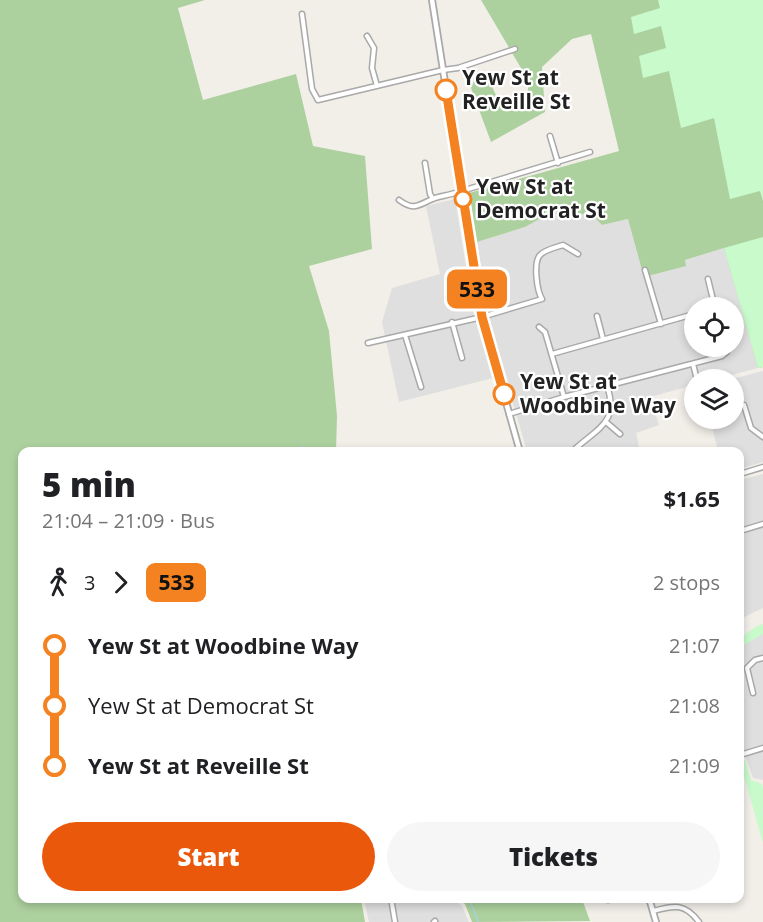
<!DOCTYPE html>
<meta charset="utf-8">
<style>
:root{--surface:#fff;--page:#f6f6f6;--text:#202124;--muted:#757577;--accent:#ea580c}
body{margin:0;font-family:"Open Sans",sans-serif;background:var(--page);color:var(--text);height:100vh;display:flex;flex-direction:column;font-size:22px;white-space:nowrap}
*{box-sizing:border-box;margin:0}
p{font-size:20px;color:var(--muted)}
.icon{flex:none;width:33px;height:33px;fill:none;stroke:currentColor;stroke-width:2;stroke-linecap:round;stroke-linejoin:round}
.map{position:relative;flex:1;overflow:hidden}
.sheet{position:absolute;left:18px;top:447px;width:726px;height:456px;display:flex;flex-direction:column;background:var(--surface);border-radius:12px;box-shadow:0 3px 9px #0003}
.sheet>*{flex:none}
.badge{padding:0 12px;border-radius:9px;font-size:21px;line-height:39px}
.fabs{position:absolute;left:684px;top:297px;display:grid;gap:12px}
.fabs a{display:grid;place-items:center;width:60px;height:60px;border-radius:50%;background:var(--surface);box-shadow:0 3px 9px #0003;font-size:30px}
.map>.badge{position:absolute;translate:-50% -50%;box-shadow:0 0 0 3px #fff}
.legs{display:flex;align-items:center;gap:9px;height:66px;padding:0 24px;font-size:20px}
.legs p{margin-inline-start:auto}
.head{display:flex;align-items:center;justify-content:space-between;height:102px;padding:0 24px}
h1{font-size:33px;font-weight:800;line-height:45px}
.button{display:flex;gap:12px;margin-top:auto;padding:12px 24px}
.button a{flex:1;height:69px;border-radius:36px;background:var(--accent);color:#fff;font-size:24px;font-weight:800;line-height:69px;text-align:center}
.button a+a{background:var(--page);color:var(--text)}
ul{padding:0 24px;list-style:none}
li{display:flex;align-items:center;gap:21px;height:60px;font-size:22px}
li i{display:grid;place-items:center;width:9px;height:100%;margin:0 8px;background:currentColor}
li i::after{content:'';width:15px;height:15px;margin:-8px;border:4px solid;border-radius:50%;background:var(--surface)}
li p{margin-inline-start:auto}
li:first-child i{background:linear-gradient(#0000 50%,currentColor 0)}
li:last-child i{background:linear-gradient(currentColor 50%,#0000 0)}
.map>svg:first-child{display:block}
</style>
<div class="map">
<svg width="763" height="922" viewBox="0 0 763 922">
<rect width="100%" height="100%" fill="#f2efe9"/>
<path fill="#e0dfdf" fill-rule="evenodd" d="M 455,199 L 474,316 L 493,378 L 399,402 L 382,322 L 392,288 L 440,274 L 426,206 Z
M 554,211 L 592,215 L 602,225 L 628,219 L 686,266 L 685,260 L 724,248 L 758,368 L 716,379 L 694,380 L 694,385 L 650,397 L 659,425 L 636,433 L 640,451 L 527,451 L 492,332 L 477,242 L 525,227 ZM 694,308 L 734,308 L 734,346 L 694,346 Z
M 763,371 L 763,462 L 740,469 L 740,452 L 718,451 L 710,419 L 734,418 L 734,380 L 732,379 Z
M 763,474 L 763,608 L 740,619 L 740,480 Z
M 763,633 L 763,780 L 753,778 L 740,741 L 740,645 Z
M 364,899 L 453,899 L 462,906 L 469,922 L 369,922 Z"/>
<path fill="#add19e" d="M 0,0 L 205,0 L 178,8 L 203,100 L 296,74 L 313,146 L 365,156 L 372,249 L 309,266 L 329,331 L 337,416 L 336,451 L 22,452 L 22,898 L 361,899 L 365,922 L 0,922 Z
M 481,0 L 763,0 L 763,367 L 758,368 L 724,248 L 685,260 L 686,266 L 644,277 L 628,219 L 602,225 L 592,215 L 554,211 L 525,227 L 477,242 L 469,193 L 619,151 L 591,34 L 572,39 L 542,67 L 545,112 L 491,142 L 471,88 L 476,76 L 490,82 L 503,111 L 528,100 L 528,80 Z
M 459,899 L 582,899 L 590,921 L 472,922 L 465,904 Z"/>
<path fill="#c8facc" d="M 658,0 L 763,0 L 763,201 L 760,191 L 730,199 L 714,118 L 681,128 L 669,71 L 643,78 L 639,56 L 666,48 L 661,26 L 634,34 L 631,17 L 660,8 Z
M 763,237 L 763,367 L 758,368 L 724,248 Z
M 763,624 L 763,634 L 740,647 L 740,638 L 757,626 Z
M 745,760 L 751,780 L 762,784 L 763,788 L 763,843 L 740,762 Z"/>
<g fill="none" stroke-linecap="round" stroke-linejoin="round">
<path stroke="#aad3df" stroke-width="1.5" d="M 302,446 L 304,452
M 469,898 L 478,922"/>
<g stroke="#a9a9a9" stroke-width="7">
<path id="minor" d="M 302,14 L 312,89 L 318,100 L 443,70 L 458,68 L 515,49
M 367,36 L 374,48 L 372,68 L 377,86
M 550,136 L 558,163
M 425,163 L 430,194 L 433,199
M 399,200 C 415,212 419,204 435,198 C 441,196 449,195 455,193 L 590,152
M 645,270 L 661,324
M 708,279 L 715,308
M 597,316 L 603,339
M 452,322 L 462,358
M 539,327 L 545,332 L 564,397
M 405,335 L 421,387
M 368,343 L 482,317 L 542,299 C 537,291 533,263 540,255 C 544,250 557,247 563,245 L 578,254
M 552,354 L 694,314
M 693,364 L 697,380
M 744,405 L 751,428 L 763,437
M 509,414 L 564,397 L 722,356 L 727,352 L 727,346
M 606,422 L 620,434
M 576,448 C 600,427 619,421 607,386
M 740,474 L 763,467
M 740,531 L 763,524
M 753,693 L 747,668 L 755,660 L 763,658
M 740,755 L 763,748
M 391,898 L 395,922
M 608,898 L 608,900
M 653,911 C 674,905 685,903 699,922
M 434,922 L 435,921"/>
</g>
<g stroke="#a9a9a9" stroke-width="8">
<path id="tertiary" d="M 432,0 L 482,317 L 520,452
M 649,898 L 656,922"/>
</g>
<use href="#minor" stroke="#fff" stroke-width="4"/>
<use href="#tertiary" stroke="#fff" stroke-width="4.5"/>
</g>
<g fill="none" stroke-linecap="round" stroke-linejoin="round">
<g stroke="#fff" stroke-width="14">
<path id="line-1" d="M 446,90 L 482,317 L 504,394"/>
</g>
<use href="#line-1" stroke="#f58220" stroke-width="9"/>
</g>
<g fill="#fff" stroke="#f58220" stroke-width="3">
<circle cx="446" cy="90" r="10"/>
<circle cx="463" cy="199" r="8"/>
<circle cx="504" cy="394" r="10"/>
</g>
<g text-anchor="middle" stroke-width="4.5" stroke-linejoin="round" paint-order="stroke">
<g font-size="21" font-weight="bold" fill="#222" stroke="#fff" text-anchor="start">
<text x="462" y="85">Yew St at<tspan x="462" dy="24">Reveille St</tspan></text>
<text x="476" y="194">Yew St at<tspan x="476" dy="24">Democrat St</tspan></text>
<text x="520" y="389">Yew St at<tspan x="520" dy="24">Woodbine Way</tspan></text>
</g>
</g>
</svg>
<div class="fabs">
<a><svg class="icon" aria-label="locate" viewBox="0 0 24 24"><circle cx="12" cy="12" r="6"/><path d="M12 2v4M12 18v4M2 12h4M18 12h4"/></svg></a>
<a><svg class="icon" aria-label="layers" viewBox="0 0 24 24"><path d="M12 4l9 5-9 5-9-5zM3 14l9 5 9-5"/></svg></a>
</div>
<b class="badge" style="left:477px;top:289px;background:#f58220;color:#111">533</b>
<section class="sheet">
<div class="head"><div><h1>5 min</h1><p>21:04 – 21:09 · Bus</p></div><b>$1.65</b></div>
<div class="legs"><svg class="icon" aria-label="walk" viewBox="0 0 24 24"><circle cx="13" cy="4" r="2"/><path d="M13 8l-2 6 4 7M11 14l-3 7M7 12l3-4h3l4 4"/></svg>3<svg class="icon" aria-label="forward" viewBox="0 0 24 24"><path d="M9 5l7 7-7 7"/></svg><b class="badge" style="background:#f58220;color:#111">533</b><p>2 stops</p></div>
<ul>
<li><i style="color:#f58220"></i><b>Yew St at Woodbine Way</b><p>21:07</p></li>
<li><i style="color:#f58220"></i><span>Yew St at Democrat St</span><p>21:08</p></li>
<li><i style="color:#f58220"></i><b>Yew St at Reveille St</b><p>21:09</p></li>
</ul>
<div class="button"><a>Start</a><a>Tickets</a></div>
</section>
</div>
